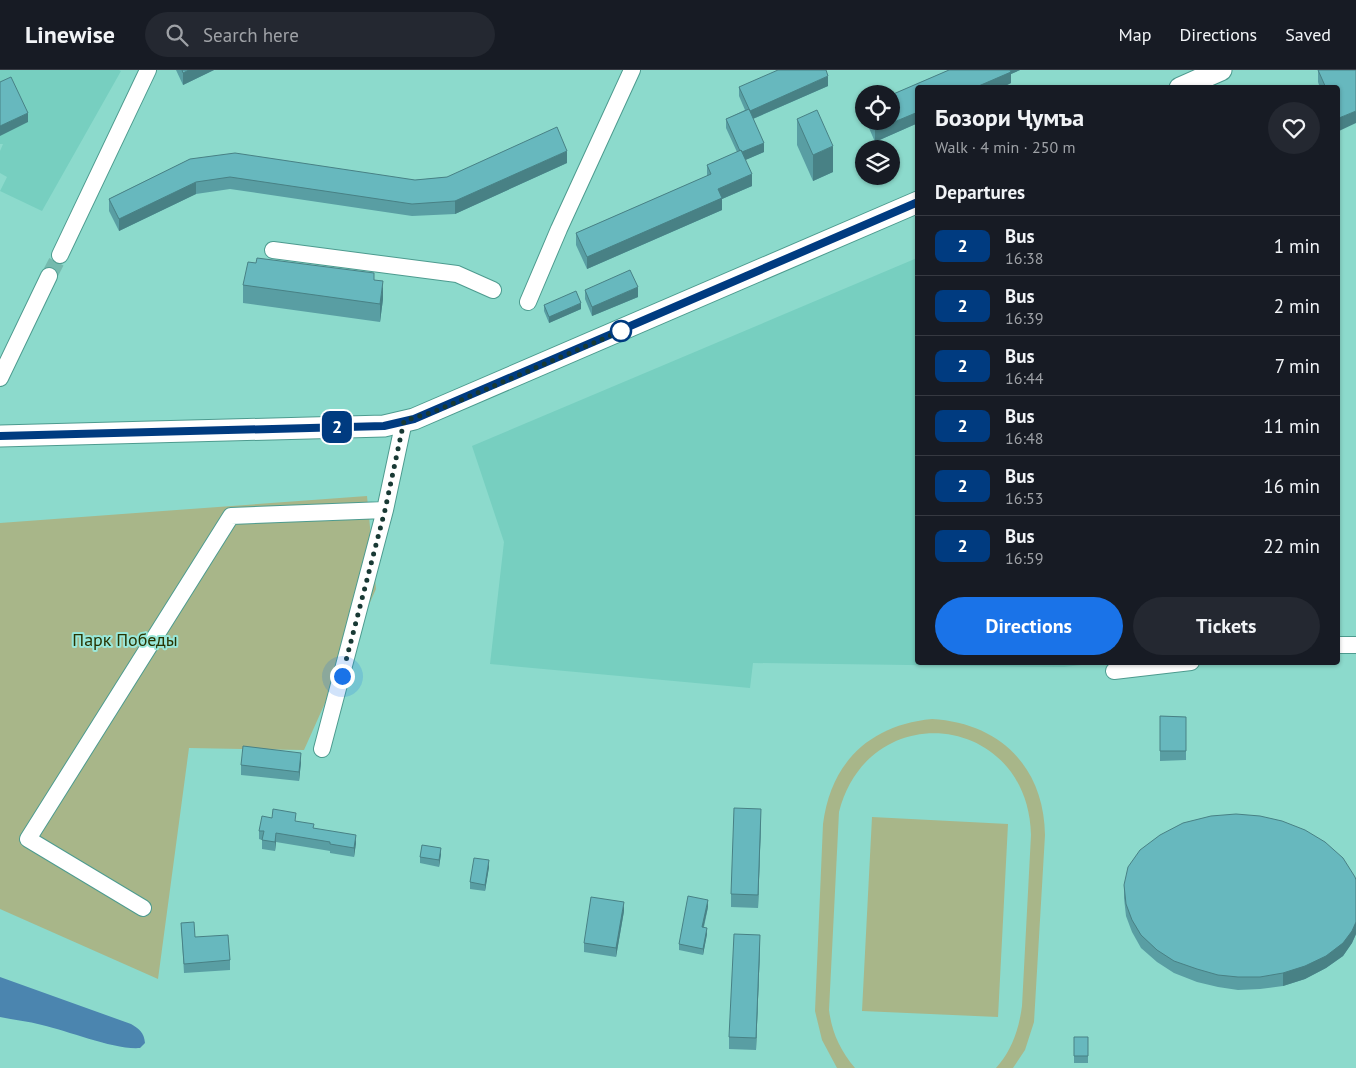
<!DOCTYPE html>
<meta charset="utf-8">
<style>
:root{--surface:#171b24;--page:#242831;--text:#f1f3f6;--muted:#9ea1a6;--line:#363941;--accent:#1a73e8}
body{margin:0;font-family:"PT Sans",sans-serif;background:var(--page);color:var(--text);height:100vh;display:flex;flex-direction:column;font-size:19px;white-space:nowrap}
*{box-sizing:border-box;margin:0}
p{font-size:16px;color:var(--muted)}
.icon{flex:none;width:28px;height:28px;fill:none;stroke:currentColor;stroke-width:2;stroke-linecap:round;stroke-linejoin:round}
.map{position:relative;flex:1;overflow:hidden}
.side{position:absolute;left:915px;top:15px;width:425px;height:580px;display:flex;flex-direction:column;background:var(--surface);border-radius:5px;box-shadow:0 1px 4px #0004}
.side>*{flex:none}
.badge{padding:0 10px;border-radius:8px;font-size:18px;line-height:32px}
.tools{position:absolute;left:855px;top:15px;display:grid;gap:10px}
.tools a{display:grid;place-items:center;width:45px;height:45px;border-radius:50%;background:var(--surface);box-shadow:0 1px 4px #0004;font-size:25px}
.you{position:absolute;width:25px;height:25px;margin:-12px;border:4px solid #fff;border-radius:50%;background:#1a73e8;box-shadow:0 0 0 8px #1a73e833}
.map>.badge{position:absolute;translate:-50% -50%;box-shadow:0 0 0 2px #fff}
h2{padding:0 20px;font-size:19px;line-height:45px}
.round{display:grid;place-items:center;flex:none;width:52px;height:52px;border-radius:26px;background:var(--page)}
.head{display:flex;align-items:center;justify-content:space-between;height:85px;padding:0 20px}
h1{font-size:24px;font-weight:600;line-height:38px}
.primary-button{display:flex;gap:10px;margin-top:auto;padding:10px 20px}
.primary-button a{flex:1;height:58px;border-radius:30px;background:var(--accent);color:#fff;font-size:20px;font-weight:600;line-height:58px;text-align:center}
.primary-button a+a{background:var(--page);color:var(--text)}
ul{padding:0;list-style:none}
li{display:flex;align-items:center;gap:15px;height:60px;padding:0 20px;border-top:1px solid var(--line)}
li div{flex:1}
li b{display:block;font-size:19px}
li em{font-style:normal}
li .badge{min-width:55px;font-weight:700;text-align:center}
header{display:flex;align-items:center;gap:30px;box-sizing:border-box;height:70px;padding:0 25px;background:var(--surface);border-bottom:1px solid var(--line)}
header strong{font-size:24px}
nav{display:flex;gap:28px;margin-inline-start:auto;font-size:18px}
.search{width:350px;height:45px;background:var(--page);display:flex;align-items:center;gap:12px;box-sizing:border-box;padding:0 18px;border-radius:28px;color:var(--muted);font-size:19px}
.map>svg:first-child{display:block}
</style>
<header>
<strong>Linewise</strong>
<div class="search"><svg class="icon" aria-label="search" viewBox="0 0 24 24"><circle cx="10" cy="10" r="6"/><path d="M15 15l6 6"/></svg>Search here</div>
<nav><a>Map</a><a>Directions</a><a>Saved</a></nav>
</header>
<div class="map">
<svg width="1356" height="998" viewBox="0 0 1356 998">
<rect width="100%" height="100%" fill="#8cdacc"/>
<path fill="#77cfc0" d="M 0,0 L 119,0 L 121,1 L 42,141 L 0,121 L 7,107 L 0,103 L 0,81 L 3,74 L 0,74 Z
M 917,188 L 918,592 L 1099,593 L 1064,597 L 753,593 L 750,618 L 490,594 L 504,472 L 472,376 Z"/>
<path fill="#a8b689" d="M 367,426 L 376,519 L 304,680 L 189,678 L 158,909 L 0,839 L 0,453 Z
M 932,649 C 1000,653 1044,697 1045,765 L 1034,952 L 1025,980 L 1013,998 L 996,998 C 1012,980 1019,959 1022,936 L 1031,765 C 1028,643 869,625 839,742 L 829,940 C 832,963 840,980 855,998 L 837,998 L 822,970 L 815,941 L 823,754 C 831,692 870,655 932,649 Z
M 872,747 L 1008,754 L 998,947 L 862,941 Z"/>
<path fill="#4b85af" d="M 0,907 L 131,954 C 139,959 144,962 145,973 L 140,978 C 114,980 69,961 42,955 C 28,951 14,950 0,947 Z"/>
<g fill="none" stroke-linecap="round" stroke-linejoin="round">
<path stroke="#75baae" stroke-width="16" stroke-dasharray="16 8" stroke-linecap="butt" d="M 49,206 L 60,185"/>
<g stroke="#4d9b8f" stroke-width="18">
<path id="minor" d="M 273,180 L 457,204 L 493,220
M 60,185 L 148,0
M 528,232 L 559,159 L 632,0
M 0,308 L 49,206
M 1338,575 L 1356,575
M 1114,601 L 1191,592
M 322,679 L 385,440
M 143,838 L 28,769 L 231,446 L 385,440 L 404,351"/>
</g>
<g stroke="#4d9b8f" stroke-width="23">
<path id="major" d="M 1180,18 L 1221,0
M 0,366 L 384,356 L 414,349 L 918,132"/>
</g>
<use href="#minor" stroke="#fff" stroke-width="16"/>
<use href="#major" stroke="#fff" stroke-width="21"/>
</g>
<path fill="#599ea3" d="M 176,0 L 214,0 L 183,15 Z
M 949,0 L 1020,0 L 1011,4 L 1011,13 L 1001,18 L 918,18 L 918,53 L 875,72 L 866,51 L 891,51 L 891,25 Z
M 1318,0 L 1356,0 L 1339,61 L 1338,57 L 1338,18 L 1320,18 L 1318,12 Z
M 828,16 L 753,49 L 764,82 L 745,90 L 752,116 L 722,129 L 722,140 L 587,199 L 576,175 L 576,163 L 707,106 L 707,95 L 737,82 L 726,58 L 726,49 L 745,40 L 739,26 L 739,17 Z
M 797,49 L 833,102 L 813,111 L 797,75 Z
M 190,89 L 415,110 L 447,107 L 567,93 L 455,144 L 412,146 L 230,119 L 196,124 L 119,161 L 109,141 L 109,129 Z
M 374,210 L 383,229 L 380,252 L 243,233 L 243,215 Z
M 585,220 L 638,227 L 592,246 L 585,229 Z
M 544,235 L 581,239 L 549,253 L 544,241 Z
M 1160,646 L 1186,647 L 1186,690 L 1160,691 Z
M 301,692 L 299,711 L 241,705 L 241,695 Z
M 761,751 L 758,838 L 731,837 L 731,824 Z
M 296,752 L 356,773 L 354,787 L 330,783 L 330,781 L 276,772 L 275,781 L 262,779 L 262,770 L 259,769 L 259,761 Z
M 441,784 L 439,797 L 420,793 L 420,787 Z
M 489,797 L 485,821 L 470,819 L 470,812 Z
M 1356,810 L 1356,864 L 1352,873 L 1343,886 L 1326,898 L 1305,909 L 1283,916 L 1260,919 L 1238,920 L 1218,917 L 1197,912 L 1174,903 L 1157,892 L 1141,878 L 1132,862 L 1126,846 L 1124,828 L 1124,815 Z
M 708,837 L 704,857 L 707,864 L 703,885 L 679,880 L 679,874 Z
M 624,841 L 616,887 L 584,882 L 584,873 Z
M 181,853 L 195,867 L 230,890 L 230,900 L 184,903 Z
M 760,878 L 756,980 L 729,979 L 729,967 Z
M 1074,967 L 1088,967 L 1088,993 L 1074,993 Z"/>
<path fill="#488185" d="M 189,0 L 214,0 L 183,15 L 183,3 Z
M 1008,0 L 1020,0 L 1011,4 L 1011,13 L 1001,18 L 974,18 Z
M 828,6 L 828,16 L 750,50 L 750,41 Z
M 1356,41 L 1356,53 L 1339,61 L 1339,48 Z
M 918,42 L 918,53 L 875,72 L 875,60 Z
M 28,43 L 28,52 L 0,66 L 0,56 Z
M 764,73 L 764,82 L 741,92 L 741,82 Z
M 833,76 L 833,102 L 813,111 L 813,85 Z
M 567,81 L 567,93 L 455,144 L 455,131 Z
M 752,104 L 752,116 L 722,129 L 722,140 L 587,199 L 587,187 L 718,119 Z
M 196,112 L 196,124 L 119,161 L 119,149 Z
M 383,211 L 383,229 L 380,252 L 380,234 Z
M 638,217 L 638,227 L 592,246 L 592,237 Z
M 581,233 L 581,239 L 549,253 L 549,247 Z
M 301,683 L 301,692 L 299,711 L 299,702 Z
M 761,739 L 761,751 L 758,838 L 758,825 Z
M 276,763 L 276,772 L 275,781 L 275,772 Z
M 356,765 L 356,773 L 354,787 L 354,778 Z
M 441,778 L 441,784 L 439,797 L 439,790 Z
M 489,790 L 489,797 L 485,821 L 485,815 Z
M 708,830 L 708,837 L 702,863 L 702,857 Z
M 624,832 L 624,841 L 616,887 L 616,878 Z
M 1356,852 L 1356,864 L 1352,873 L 1343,886 L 1326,898 L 1305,909 L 1283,916 L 1283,903 Z
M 707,858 L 707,864 L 703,885 L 703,879 Z
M 760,865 L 760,878 L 756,980 L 756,968 Z"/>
<path fill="#67b8be" stroke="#488185" d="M 182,0 L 189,0 L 183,3 Z
M 778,0 L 826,0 L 828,6 L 750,41 L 739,17 Z
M 949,0 L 1010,0 L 1011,2 L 974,18 L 918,18 L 918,42 L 875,60 L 871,51 L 891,51 L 891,25 Z
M 1318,0 L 1356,0 L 1356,41 L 1339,48 L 1338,44 L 1338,18 L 1326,18 Z
M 11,7 L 28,43 L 0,56 L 0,12 Z
M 749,39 L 764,73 L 742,82 L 741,80 L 740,81 L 726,49 Z
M 817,40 L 833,76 L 813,85 L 797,49 Z
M 557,57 L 567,81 L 455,131 L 412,134 L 230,107 L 196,112 L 119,149 L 109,129 L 190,89 L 235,83 L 415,110 L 447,107 Z
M 741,80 L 752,104 L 718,119 L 722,128 L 587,187 L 576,163 L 711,104 L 707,95 Z
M 257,188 L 374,203 L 374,210 L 383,211 L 380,234 L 243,215 L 248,192 L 256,193 Z
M 630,200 L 638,217 L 592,237 L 585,220 Z
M 576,221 L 581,233 L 549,247 L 544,235 Z
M 1338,406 L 1339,407 L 1338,447 Z
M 1160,646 L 1186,647 L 1186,681 L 1160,681 Z
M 243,676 L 301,683 L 299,702 L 241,695 Z
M 734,738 L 761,739 L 758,825 L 731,824 Z
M 273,739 L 296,743 L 295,751 L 314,754 L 313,758 L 356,765 L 354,778 L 330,774 L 330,772 L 276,763 L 275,772 L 262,770 L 264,761 L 259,761 L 262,746 L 272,748 Z
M 1236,744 L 1260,746 L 1282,751 L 1305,760 L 1325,772 L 1343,788 L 1355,807 L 1356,810 L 1356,852 L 1352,861 L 1343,873 L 1326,886 L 1305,896 L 1283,903 L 1260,907 L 1238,907 L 1218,905 L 1197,899 L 1174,891 L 1157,880 L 1141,865 L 1132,850 L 1126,834 L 1124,815 L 1128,797 L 1140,780 L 1160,765 L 1183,753 L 1211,746 Z
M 422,775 L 441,778 L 439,790 L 420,787 Z
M 474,788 L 489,790 L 485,815 L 470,812 Z
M 688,826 L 708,830 L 702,857 L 707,858 L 703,879 L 679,874 Z
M 591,827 L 624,832 L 616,878 L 584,873 Z
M 194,852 L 195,867 L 228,865 L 230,890 L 184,894 L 181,853 Z
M 734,864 L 760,865 L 756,968 L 729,967 Z
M 1074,967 L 1088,967 L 1088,986 L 1074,986 Z"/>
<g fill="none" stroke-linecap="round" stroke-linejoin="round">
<g stroke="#fff" stroke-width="11">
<path id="line" d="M 0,366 L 384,356 L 414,349 L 918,132"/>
</g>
<use href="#line" stroke="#003b80" stroke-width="8"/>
<path stroke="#183934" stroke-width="5" stroke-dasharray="0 9" d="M 342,606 L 385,440 L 404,351 L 433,342 L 621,261"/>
</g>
<circle fill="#fff" stroke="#003b80" stroke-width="2.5" cx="621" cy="261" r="10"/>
<g text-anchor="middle" stroke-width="4" stroke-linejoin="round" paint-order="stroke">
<g font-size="18" fill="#293402" stroke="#99e7d9">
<text x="125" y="576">Парк Победы</text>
</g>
</g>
</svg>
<div class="tools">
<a><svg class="icon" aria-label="locate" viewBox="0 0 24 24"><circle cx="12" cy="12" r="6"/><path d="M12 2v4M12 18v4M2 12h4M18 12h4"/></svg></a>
<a><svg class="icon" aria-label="layers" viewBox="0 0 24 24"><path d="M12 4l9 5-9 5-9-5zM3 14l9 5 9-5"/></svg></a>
</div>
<div class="you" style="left:342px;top:606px"></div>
<b class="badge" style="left:337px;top:357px;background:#003b80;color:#fff">2</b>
<section class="side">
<div class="head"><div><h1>Бозори Ҷумъа</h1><p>Walk · 4 min · 250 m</p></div><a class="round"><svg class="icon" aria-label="heart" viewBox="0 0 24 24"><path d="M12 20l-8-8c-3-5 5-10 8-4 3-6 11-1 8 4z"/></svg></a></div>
<h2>Departures</h2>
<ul>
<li><span class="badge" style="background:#003b80;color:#fff">2</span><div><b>Bus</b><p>16:38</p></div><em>1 min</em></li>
<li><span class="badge" style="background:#003b80;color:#fff">2</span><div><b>Bus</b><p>16:39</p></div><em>2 min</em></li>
<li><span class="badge" style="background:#003b80;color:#fff">2</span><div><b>Bus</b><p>16:44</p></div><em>7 min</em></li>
<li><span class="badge" style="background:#003b80;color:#fff">2</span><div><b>Bus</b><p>16:48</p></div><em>11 min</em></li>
<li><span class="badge" style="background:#003b80;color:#fff">2</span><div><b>Bus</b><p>16:53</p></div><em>16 min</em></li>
<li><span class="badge" style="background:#003b80;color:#fff">2</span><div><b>Bus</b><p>16:59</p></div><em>22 min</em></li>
</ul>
<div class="primary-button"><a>Directions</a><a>Tickets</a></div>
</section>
</div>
